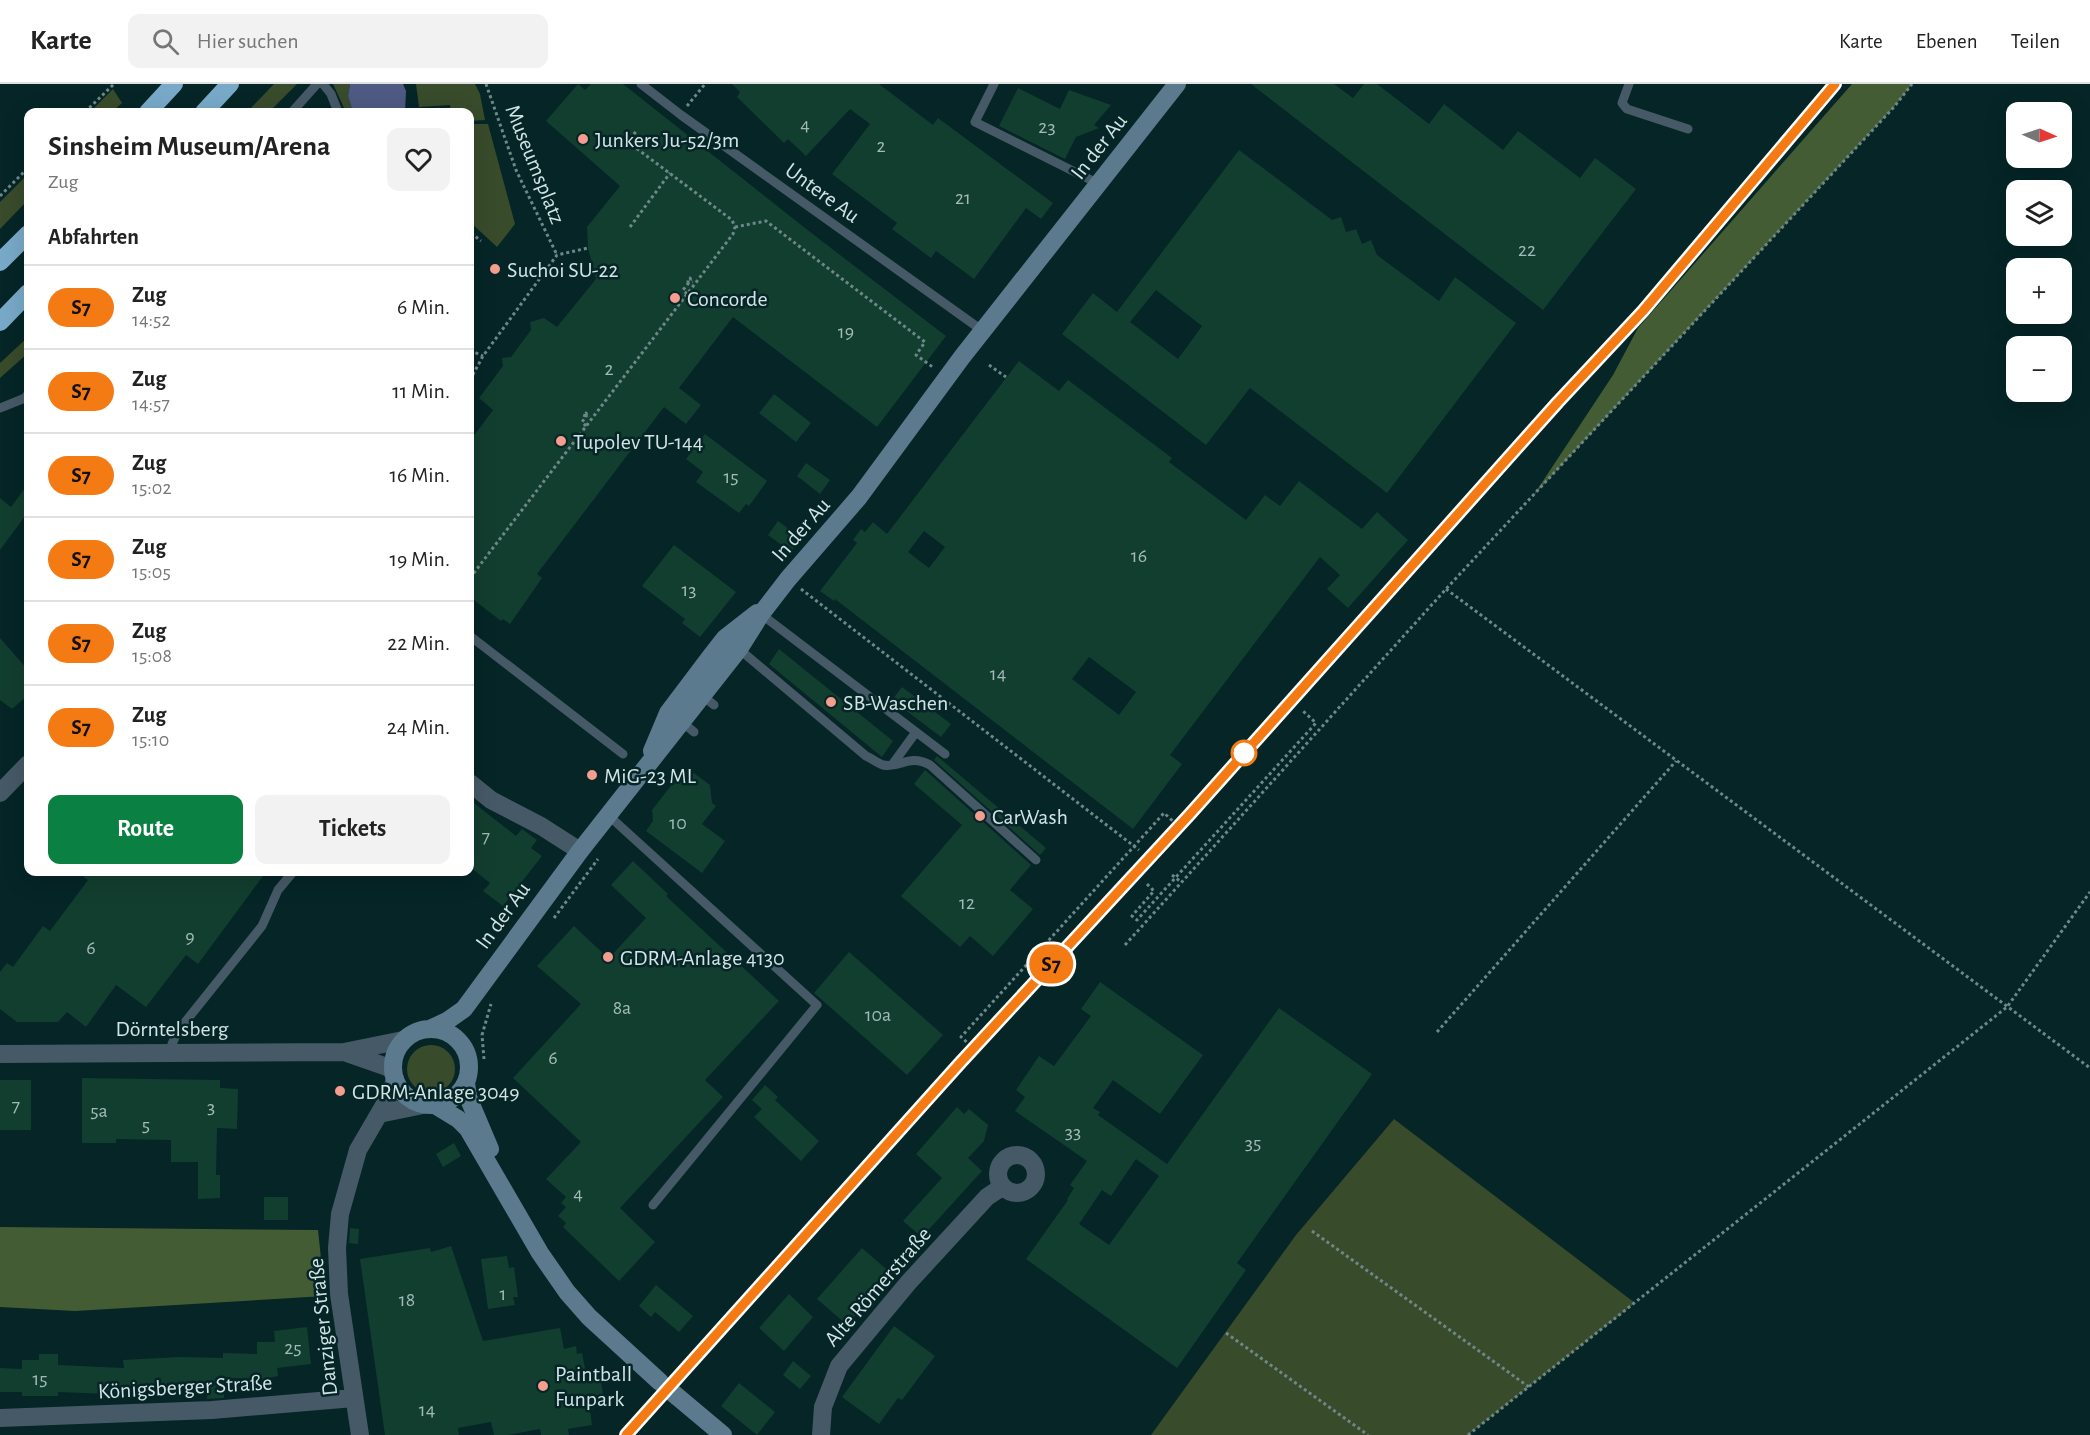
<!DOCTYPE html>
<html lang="de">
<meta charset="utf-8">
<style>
:root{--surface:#fff;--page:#f2f2f2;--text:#222;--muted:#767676;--line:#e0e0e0;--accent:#0b8043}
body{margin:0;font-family:"Alegreya Sans",sans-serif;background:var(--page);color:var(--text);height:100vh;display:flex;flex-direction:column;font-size:22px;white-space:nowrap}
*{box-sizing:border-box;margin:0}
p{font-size:20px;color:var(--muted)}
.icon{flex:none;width:33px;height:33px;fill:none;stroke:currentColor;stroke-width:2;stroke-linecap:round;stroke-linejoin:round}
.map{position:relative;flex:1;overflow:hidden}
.details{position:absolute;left:24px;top:24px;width:450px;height:768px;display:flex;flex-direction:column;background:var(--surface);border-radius:12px;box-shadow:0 6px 24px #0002}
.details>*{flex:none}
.badge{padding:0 12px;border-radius:20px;font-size:21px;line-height:39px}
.needle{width:39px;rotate:93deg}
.buttons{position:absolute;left:2006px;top:18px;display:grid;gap:12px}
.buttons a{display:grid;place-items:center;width:66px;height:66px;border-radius:12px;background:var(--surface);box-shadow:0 6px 24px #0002;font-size:30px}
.map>.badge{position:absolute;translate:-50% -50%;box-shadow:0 0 0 3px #fff}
h2{padding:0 24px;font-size:22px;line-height:54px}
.round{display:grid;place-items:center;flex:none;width:63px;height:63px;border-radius:12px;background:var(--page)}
.summary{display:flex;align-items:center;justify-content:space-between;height:102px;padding:0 24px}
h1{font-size:28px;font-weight:600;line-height:45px}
.cta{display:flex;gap:12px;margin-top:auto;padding:12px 24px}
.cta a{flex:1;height:69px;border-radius:12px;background:var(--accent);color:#fff;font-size:24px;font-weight:600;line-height:69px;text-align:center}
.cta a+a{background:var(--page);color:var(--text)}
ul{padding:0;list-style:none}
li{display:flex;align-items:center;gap:18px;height:84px;padding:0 24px;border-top:2px solid var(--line)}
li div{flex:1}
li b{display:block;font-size:22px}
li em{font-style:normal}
li .badge{min-width:66px;font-weight:700;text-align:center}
header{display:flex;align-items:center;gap:36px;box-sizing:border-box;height:84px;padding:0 30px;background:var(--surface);border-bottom:2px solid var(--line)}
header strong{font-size:28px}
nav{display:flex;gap:33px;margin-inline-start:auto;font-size:21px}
.search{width:420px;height:54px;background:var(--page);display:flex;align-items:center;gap:15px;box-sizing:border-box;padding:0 21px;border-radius:12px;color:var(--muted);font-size:22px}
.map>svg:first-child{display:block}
</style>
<header>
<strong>Karte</strong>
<div class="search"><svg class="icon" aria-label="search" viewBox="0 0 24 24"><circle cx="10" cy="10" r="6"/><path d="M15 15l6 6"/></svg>Hier suchen</div>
<nav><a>Karte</a><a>Ebenen</a><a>Teilen</a></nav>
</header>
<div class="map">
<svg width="2090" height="1351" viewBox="0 0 2090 1351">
<rect width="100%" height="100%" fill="#052527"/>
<path fill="#384b2b" d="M 274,0 L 297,0 L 269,28 L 247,28 Z
M 333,0 L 350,0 L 348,12 L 353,28 L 346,28 Z
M 416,0 L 475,0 L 480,10 L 485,36 L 470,37 L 470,28 L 451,28 L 450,21 L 419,23 Z
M 113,5 L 122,19 L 112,28 L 90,28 Z
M 470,40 L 488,40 L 515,140 L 497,163 L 470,138 Z
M 28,90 L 28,116 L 0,145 L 0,118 Z
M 28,253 L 28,269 L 0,294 L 0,279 Z
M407 985a24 24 0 1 1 48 0a24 24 0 1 1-48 0Z
M 1394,1035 L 1635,1219 L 1468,1351 L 1151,1351 L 1296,1151 Z"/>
<path fill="#445c33" d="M 1852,0 L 1912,0 L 1894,23 L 1533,412 L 1613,291 L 1638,244 Z
M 0,1143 L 318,1146 L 325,1212 L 75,1227 L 0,1223 Z"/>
<path fill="#4e5a83" d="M 350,0 L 403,0 L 406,7 L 405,28 L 353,28 L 348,12 Z"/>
<path fill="#123e2f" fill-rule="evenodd" d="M 578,0 L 585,6 L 591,0 L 623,0 L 814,151 L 946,252 L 877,343 L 733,233 L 679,304 L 701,321 L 686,340 L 664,323 L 537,490 L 542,494 L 510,540 L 503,535 L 501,537 L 470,513 L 470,357 L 493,326 L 479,314 L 503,282 L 502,274 L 511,273 L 531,246 L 530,238 L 544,234 L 557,243 L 596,195 L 588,164 L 587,143 L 620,102 L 546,37 Z
M 732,0 L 879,0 L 933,41 L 938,34 L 1053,119 L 1041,135 L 1026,124 L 974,195 L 936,167 L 931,174 L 892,145 L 897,139 L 832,90 L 870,40 L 850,25 L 806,72 L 788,55 L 784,59 L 737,13 L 740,8 Z
M 1251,0 L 1334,0 L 1353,14 L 1364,0 L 1377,0 L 1429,40 L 1444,20 L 1503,66 L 1518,47 L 1580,94 L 1595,74 L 1636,105 L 1543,226 Z
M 1018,4 L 1060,25 L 1069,6 L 1111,21 L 1094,41 L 1099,44 L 1076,53 L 1065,75 L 999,42 Z
M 1239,66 L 1332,136 L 1341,133 L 1346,148 L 1356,145 L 1362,160 L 1371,156 L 1377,171 L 1439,217 L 1455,193 L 1516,239 L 1387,409 L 1250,304 L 1206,361 L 1062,250 L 1093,209 L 1117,228 ZM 1156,206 L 1202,242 L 1178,275 L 1130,238 Z
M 1019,277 L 1059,307 L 1068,296 L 1172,374 L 1169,378 L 1246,436 L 1265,411 L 1280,422 L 1299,397 L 1362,445 L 1377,428 L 1408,456 L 1348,524 L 1327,505 L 1340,491 L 1320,473 L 1170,671 L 1182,680 L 1133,745 L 835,515 L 834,517 L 820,507 L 857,459 L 853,456 L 861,445 L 865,448 L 873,438 L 887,450 ZM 924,447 L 945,463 L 929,484 L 908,468 ZM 1089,573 L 1136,608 L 1119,631 L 1072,595 Z
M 774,310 L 811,339 L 796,358 L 759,329 Z
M 705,350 L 767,397 L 749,422 L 746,420 L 739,429 L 696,398 L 703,388 L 686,375 Z
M 806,379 L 830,396 L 820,410 L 797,392 Z
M 28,400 L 28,428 L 0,466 L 0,414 L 11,423 Z
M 778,437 L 801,454 L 791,468 L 768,451 Z
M 674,461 L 736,508 L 700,553 L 682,539 L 685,535 L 642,502 Z
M 0,554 L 28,586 L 28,611 L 12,625 L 0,616 Z
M 779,565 L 893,657 L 882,673 L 769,580 Z
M 902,603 L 951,640 L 941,653 L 892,616 Z
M 937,672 L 1046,764 L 1040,771 L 934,676 Z
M 925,686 L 1031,781 L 1010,806 L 1033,825 L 993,872 L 970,852 L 960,863 L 901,812 L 962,741 L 914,700 Z
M 691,687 L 710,701 L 712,719 L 716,722 L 702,740 L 725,757 L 702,789 L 646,747 L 653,737 L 652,726 L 680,690 Z
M 470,716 L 516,752 L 522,745 L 537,756 L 531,764 L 542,772 L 503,822 L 483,807 L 490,799 L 470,783 Z
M 633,777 L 668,810 L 666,812 L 779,917 L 705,996 L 723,1013 L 620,1124 L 655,1158 L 619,1197 L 563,1143 L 566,1139 L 558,1132 L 566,1123 L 561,1119 L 566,1113 L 546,1095 L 581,1058 L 513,994 L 581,920 L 537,882 L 574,842 L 607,873 L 610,873 L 646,834 L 611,801 Z
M 77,788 L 266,788 L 198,880 L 186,871 L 146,923 L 116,901 L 86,943 L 67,928 L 58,938 L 17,938 L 0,925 L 0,888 L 7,879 L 13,883 L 43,842 L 50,847 L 88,796 Z
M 849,868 L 943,951 L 907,991 L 814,909 Z
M 1100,898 L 1203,971 L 1160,1030 L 1113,996 L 1093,1024 L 1100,1028 L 1098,1031 L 1167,1080 L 1279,924 L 1372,990 L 1237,1179 L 1246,1186 L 1177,1284 L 1026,1175 L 1068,1116 L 1067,1115 L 1074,1104 L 1070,1101 L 1087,1077 L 1015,1027 L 1025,1013 L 1016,1006 L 1039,972 L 1054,982 L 1091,932 L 1081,925 ZM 1136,1075 L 1159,1092 L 1109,1161 L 1079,1140 L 1102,1106 L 1111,1112 Z
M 82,994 L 220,996 L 220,1004 L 238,1005 L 237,1045 L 217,1044 L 216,1091 L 220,1091 L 220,1114 L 198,1115 L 198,1078 L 171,1078 L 171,1056 L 116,1055 L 116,1059 L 82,1059 Z
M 0,996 L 31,996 L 31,1046 L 0,1046 Z
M 765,1001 L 778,1013 L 775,1016 L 819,1057 L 801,1077 L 754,1033 L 762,1025 L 752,1016 Z
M 957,1023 L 964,1030 L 969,1025 L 988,1041 L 984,1057 L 968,1074 L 982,1087 L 922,1153 L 903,1137 L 942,1094 L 916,1070 Z
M 454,1059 L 461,1072 L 443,1083 L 436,1070 Z
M 264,1113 L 288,1113 L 288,1136 L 264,1136 Z
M 350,1144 L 359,1145 L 358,1160 L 349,1159 Z
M 451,1162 L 483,1257 L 560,1244 L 564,1265 L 576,1262 L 577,1270 L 582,1269 L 587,1294 L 600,1291 L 603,1310 L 591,1312 L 593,1325 L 590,1326 L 592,1341 L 568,1345 L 569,1351 L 541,1351 L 540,1345 L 508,1351 L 494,1351 L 491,1338 L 458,1344 L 459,1351 L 385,1351 L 360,1175 L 430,1164 L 431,1168 Z
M 862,1164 L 892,1190 L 847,1241 L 817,1215 Z
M 507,1172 L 509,1184 L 514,1183 L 518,1213 L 513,1213 L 515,1221 L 488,1225 L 481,1175 Z
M 656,1201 L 693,1232 L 679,1248 L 655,1228 L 651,1233 L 639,1222 Z
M 789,1210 L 813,1233 L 784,1267 L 759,1244 Z
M 894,1242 L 935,1272 L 902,1316 L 898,1314 L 879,1340 L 842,1313 Z
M 307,1243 L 311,1280 L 277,1284 L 278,1292 L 263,1295 L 225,1294 L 224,1314 L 207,1315 L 208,1300 L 167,1299 L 168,1306 L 108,1310 L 58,1308 L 58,1312 L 22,1312 L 22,1308 L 0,1308 L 0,1284 L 22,1285 L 22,1276 L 39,1276 L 39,1270 L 58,1270 L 58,1281 L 124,1284 L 123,1276 L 179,1273 L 223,1274 L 223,1269 L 257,1270 L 257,1258 L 275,1258 L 274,1247 Z
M 793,1277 L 811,1292 L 800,1305 L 783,1291 Z
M 739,1299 L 775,1328 L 757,1351 L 721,1322 Z"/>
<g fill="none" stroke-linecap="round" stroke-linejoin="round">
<path stroke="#6e8789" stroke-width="3" stroke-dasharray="3 3" stroke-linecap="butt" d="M 486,0 L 516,86 L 557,171
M 687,22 L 705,0
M 85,28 L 114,0
M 0,112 L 28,84
M 630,143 L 670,89
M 735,143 L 766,137 L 925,258 L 916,271 L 934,284
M 471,149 L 481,157
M 691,196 L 690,194 L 688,195 L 688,198 L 693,198
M 470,266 L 483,272
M 989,281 L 1006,293
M 470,296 L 483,272 L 557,171 L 588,164
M 587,331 L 586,329 L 583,331 L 589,333
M 470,494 L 733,150 L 735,143 L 732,136 L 636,64 L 636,50 L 632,47
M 801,505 L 1139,766
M 1446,505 L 2090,984
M 1172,791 L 1181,798
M 1147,800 L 1154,807 L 1132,832 L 1137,836 L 1316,639 L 1303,627
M 554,834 L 598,775
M 1125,861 L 1446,505 L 1894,23 L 1912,0
M 1437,948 L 1676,677
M 971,962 L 961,953 L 1146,749 L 1164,729 L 1174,738
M 484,975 L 482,951 L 491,920
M 1312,1147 L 1529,1303
M 1226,1249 L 1368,1351
M 1468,1351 L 2007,923 L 2090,808"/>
<path stroke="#465966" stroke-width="9" d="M 323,0 L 331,10 L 338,28
M 641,0 L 681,31 L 983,247
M 994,0 L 975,38 L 1099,100
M 1629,0 L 1622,19 L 1627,25 L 1688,45
M 292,28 L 317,0
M 0,324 L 25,314 L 28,310
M 761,530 L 945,670
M 470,552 L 623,670
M 739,565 L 866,672 C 871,674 877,679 883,681 C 901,685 908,669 930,681 L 1036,776
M 703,612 L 714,621
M 682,638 L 694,648
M 892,681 L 916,648
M 608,731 L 817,921 L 653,1121
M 171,968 L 172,960 L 178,947 L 262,842 L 278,806 L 293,788"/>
<path stroke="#465966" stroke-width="18" d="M 470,699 L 491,716 L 541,742 L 580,767
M 0,709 L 28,680
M 344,968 L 387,983 L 393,987
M 0,970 L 344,968 L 403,956
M 379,1030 L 423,1021
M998 1090a19 19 0 1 1 38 0a19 19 0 1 1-38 0Z
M 0,1334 L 212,1326 L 354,1314
M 360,1351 L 339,1210 L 337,1164 L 340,1130 L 358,1066 L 390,1011 L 395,995
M 821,1351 L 823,1323 L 839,1282 L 908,1199 L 987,1113 L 1002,1103"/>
<path stroke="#5b7a8d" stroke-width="18" d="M 652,667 L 668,629 L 711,572 L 725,554 L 757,529
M 432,944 L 447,937 L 464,925 L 580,767 L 739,565 L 761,530 L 788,495 L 859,413 L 962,273 L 1177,0
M393 983a38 38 0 1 1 76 0a38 38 0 1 1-76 0Z
M 466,999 L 468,1013 L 490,1065
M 435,1021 L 458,1035 L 468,1045 L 540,1169 L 567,1208 L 589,1233 L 660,1298
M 673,1309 L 723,1351"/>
<path stroke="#78a9c8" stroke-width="18" d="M 148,28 L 174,0
M 204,28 L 230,0
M 0,178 L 28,150
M 0,238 L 28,209"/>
<path stroke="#6d8587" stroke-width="4.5" stroke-dasharray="8 8" stroke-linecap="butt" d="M 626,1351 L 960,979 L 1189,730 L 1558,318 L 1643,227 L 1835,0"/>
<path stroke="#6e8789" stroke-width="3" stroke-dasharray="3 3" stroke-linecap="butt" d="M 687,210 L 683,206 L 691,196
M 586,342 L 582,338 L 587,331"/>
</g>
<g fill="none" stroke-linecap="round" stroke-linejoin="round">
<g stroke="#fff" stroke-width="14">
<path id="line" d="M 626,1351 L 960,979 L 1190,730 L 1558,318 L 1643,227 L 1835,0"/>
</g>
<use href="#line" stroke="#f47a14" stroke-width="9"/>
</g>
<g fill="#f59d8e" stroke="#052527" stroke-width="2">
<circle cx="583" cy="55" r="6"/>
<circle cx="495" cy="185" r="6"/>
<circle cx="675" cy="214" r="6"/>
<circle cx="561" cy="357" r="6"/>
<circle cx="831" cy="618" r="6"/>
<circle cx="592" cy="691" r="6"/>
<circle cx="980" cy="732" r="6"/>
<circle cx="608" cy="873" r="6"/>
<circle cx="340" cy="1007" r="6"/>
<circle cx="543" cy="1302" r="6"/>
</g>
<circle fill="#fff" stroke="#f47a14" stroke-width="3" cx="1244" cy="669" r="12"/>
<g text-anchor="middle" stroke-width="5" stroke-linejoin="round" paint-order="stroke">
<g font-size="20" fill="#a3bab8">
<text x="805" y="47">4</text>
<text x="1047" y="49">23</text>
<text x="881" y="68">2</text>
<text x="963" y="120">21</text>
<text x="1527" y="172">22</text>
<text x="846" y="254">19</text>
<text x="609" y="291">2</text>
<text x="731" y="399">15</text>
<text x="1139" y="478">16</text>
<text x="689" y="512">13</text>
<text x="998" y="596">14</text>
<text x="678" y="745">10</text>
<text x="486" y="759">7</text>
<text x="967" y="825">12</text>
<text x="190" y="859">9</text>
<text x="91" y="870">6</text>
<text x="622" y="930">8a</text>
<text x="878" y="937">10a</text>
<text x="553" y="980">6</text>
<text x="16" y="1028">7</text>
<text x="211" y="1029">3</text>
<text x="99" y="1033">5a</text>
<text x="146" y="1047">5</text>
<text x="1073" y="1054">33</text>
<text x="1253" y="1065">35</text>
<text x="578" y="1116">4</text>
<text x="503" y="1216">1</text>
<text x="407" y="1222">18</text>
<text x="293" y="1270">25</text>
<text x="40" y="1301">15</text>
<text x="427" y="1332">14</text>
</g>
<g font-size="22" fill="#d3e4e6" stroke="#052527" text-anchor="start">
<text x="595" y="63">Junkers Ju-52/3m</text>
<text x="507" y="193">Suchoi SU-22</text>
<text x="687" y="222">Concorde</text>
<text x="573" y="365">Tupolev TU-144</text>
<text x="843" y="626">SB-Waschen</text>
<text x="604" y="699">MiG-23 ML</text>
<text x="992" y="740">CarWash</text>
<text x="620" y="881">GDRM-Anlage 4130</text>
<text x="352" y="1015">GDRM-Anlage 3049</text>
<text x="555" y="1297">Paintball<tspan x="555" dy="25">Funpark</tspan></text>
</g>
<g font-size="22" fill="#d3e4e6" stroke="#052527">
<text transform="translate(1098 62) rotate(-52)" y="8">In der Au</text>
<text transform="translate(536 80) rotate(68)" y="8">Museumsplatz</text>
<text transform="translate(823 108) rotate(36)" y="8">Untere Au</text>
<text transform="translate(800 445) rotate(-49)" y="8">In der Au</text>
<text transform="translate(502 831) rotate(-54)" y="8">In der Au</text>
<text x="172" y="952">Dörntelsberg</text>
<text transform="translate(877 1202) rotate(-49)" y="8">Alte Römerstraße</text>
<text transform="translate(322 1243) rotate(-96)" y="8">Danziger Straße</text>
<text transform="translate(185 1302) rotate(-3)" y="8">Königsberger Straße</text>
</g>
</g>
</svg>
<div class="buttons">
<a><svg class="needle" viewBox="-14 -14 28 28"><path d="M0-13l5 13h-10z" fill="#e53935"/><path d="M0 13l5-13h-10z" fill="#767676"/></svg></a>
<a><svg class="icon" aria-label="layers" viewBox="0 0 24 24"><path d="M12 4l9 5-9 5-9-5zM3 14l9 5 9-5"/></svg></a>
<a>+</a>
<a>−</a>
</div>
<b class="badge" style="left:1051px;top:880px;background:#f47a14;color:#111">S7</b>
<section class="details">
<div class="summary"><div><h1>Sinsheim Museum/Arena</h1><p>Zug</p></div><a class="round"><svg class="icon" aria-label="heart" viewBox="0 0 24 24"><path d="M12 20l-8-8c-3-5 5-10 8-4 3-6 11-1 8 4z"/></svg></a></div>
<h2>Abfahrten</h2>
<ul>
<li><span class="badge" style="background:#f47a14;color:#111">S7</span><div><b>Zug</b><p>14:52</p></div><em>6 Min.</em></li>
<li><span class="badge" style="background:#f47a14;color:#111">S7</span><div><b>Zug</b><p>14:57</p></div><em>11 Min.</em></li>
<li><span class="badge" style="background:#f47a14;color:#111">S7</span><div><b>Zug</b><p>15:02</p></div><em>16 Min.</em></li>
<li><span class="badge" style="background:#f47a14;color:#111">S7</span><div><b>Zug</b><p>15:05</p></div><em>19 Min.</em></li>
<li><span class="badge" style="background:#f47a14;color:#111">S7</span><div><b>Zug</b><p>15:08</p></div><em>22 Min.</em></li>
<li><span class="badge" style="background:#f47a14;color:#111">S7</span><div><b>Zug</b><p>15:10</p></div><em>24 Min.</em></li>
</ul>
<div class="cta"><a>Route</a><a>Tickets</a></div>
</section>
</div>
